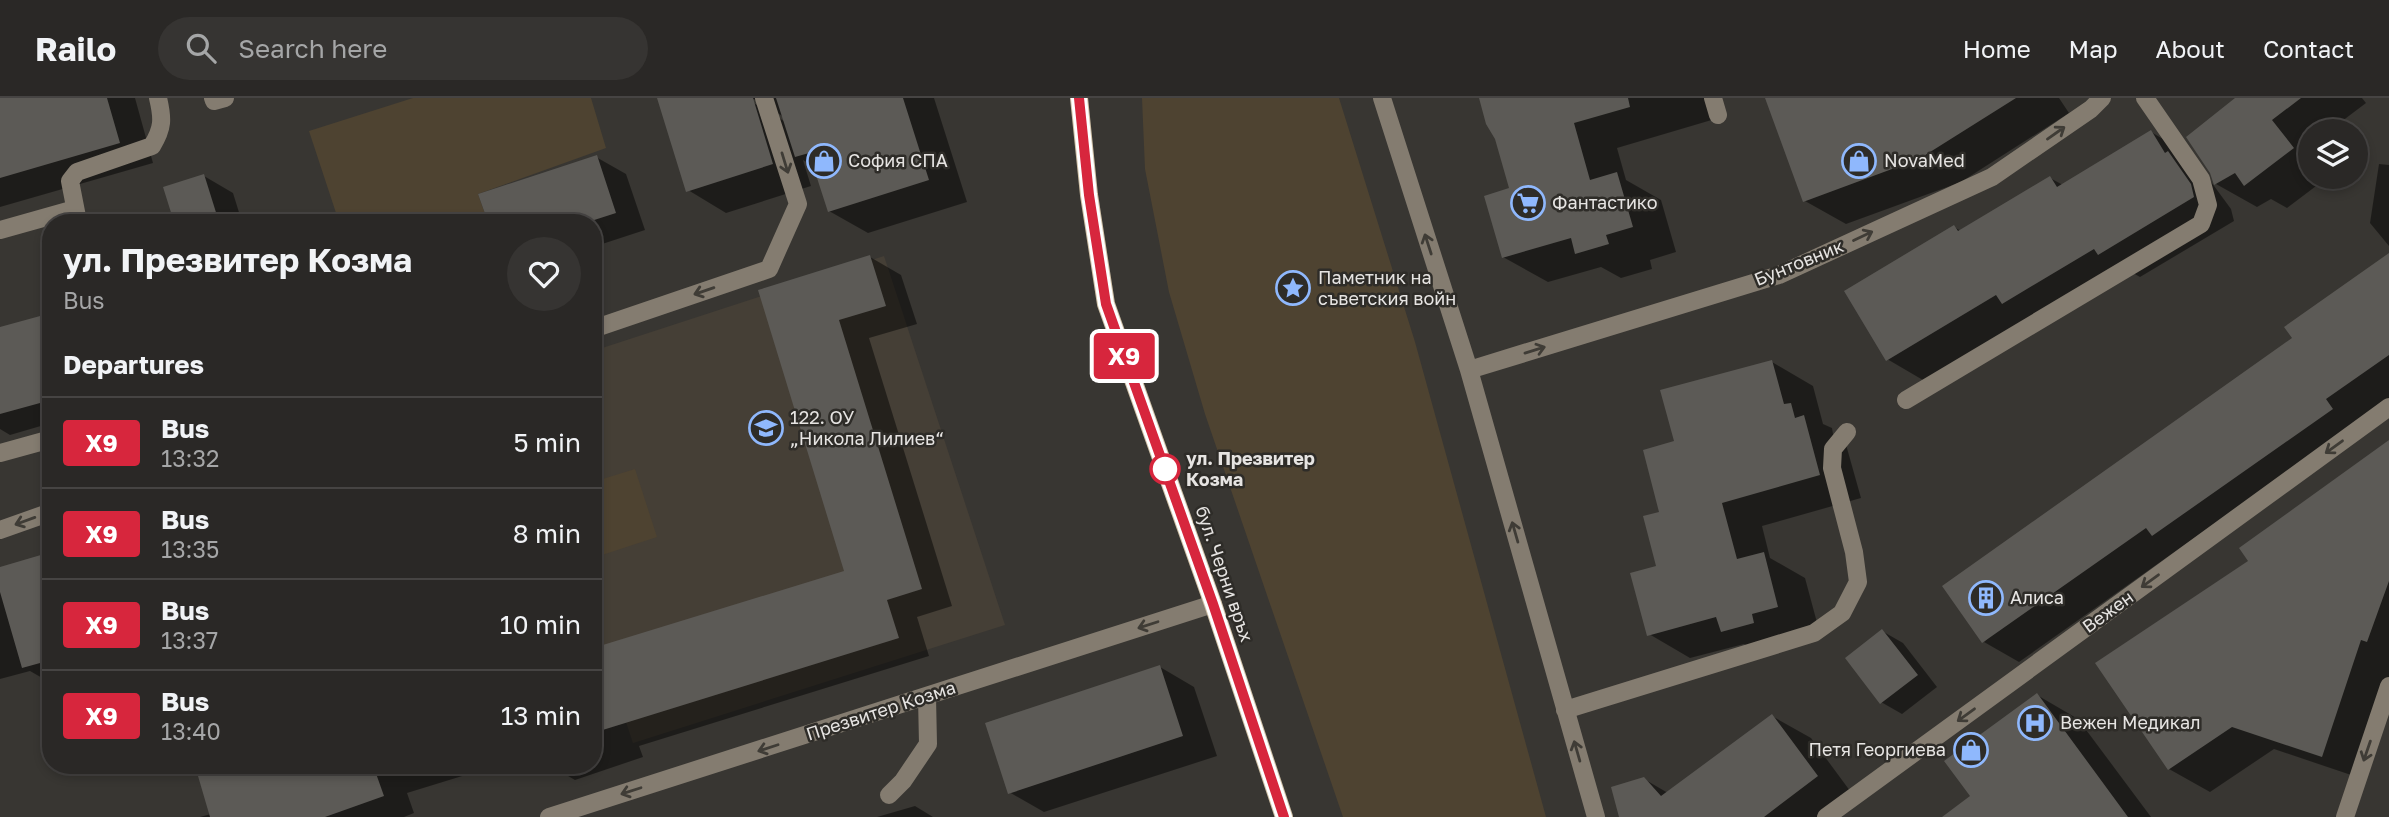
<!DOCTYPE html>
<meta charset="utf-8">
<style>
:root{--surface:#2a2826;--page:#363432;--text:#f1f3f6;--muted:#a5a6a7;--line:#464443}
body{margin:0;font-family:"Golos Text",sans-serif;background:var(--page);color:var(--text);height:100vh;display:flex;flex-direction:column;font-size:26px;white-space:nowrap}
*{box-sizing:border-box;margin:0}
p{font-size:23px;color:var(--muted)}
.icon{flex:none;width:38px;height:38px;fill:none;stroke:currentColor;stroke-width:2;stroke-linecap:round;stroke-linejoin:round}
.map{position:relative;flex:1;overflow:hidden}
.details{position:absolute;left:42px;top:116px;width:560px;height:560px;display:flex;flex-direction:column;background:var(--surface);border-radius:28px;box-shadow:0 4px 10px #0003,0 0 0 2px var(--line)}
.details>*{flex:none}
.badge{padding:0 14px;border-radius:5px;font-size:24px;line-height:46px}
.controls{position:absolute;left:2298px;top:21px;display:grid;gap:14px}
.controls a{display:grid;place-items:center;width:70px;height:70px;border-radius:50%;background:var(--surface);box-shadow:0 4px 10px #0003,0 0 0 2px var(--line);font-size:35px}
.map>.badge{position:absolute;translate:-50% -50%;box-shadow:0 0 0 4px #fff}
h2{padding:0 21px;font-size:26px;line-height:63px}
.round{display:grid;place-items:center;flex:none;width:74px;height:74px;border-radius:37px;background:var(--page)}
.headline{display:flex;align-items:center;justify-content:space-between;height:119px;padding:0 21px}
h1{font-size:33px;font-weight:700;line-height:52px}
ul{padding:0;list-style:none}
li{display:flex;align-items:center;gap:21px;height:91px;padding:0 21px;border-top:2px solid var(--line)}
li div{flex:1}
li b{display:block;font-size:26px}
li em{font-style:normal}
li .badge{min-width:77px;font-weight:700;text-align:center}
header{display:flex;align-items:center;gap:42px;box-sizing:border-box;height:98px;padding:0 35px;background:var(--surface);border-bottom:2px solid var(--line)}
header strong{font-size:33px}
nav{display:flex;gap:38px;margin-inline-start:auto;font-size:24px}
.search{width:490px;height:63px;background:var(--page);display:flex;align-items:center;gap:18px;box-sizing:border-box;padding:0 24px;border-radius:38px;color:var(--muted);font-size:26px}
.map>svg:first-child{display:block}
</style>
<header>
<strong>Railo</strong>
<div class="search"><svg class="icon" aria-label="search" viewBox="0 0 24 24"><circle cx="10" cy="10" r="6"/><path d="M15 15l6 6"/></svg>Search here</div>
<nav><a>Home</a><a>Map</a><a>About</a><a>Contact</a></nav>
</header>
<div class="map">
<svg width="2389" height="719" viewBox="0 0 2389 719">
<rect width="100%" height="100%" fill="#383632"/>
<path fill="#453f36" d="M 884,158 L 1005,527 L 633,645 L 593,524 L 593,253 Z"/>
<path fill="#4e4331" d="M 413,0 L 591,0 L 606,50 L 478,96 L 485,116 L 461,124 L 339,124 L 309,33 Z
M 1142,0 L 1339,0 L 1415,244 L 1546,719 L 1343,719 L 1205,316 L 1169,194 L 1145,71 Z
M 635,371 L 657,439 L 593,460 L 593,384 Z"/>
<path fill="#0007" d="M 0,0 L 135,0 L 153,65 L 0,109 Z
M 659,0 L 745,0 L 784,23 L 784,19 L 752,0 L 934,0 L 967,104 L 868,135 L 829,113 L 815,69 L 803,62 L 811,88 L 726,115 L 688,92 Z
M 1480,0 L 1709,0 L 1715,21 L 1617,50 L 1626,82 L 1661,102 L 1676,154 L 1650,162 L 1652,171 L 1621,180 L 1601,169 L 1548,184 L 1503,159 L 1511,92 L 1497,40 Z
M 1780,0 L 2059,0 L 2069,15 L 1961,84 L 1846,126 L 1805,103 Z
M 2238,0 L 2362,0 L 2366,5 L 2329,33 L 2310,33 L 2310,79 L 2328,79 L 2287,110 L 2271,101 L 2257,109 L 2216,86 Z
M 2151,34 L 2192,58 L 2231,111 L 2234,123 L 2140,179 L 2133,175 L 1928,285 L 1887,261 L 1954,129 L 1961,133 L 2050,80 L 2063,87 Z
M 596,59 L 626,76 L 645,132 L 593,149 L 593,124 L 466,124 L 487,117 Z
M 2379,66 L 2389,67 L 2389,148 L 2370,125 Z
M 204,78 L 233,95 L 242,124 L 153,124 L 174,118 Z
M 2389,157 L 2389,302 L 2019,564 L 1984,544 L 2294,240 Z
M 870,159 L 901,177 L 917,226 L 869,240 L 952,508 L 917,519 L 929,558 L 639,648 L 643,659 L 575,682 L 549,667 L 593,667 L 593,552 L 846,474 L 760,193 Z
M 51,217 L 51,325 L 10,337 L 0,331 L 0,230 Z
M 1772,264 L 1813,288 L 1823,326 L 1832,330 L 1833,336 L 1845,343 L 1861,400 L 1762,428 L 1770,460 L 1805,480 L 1819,532 L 1763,557 L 1744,546 L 1690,560 L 1649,536 L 1658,469 L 1661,415 L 1676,345 Z
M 2389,344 L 2389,603 L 2363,681 L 2274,651 L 2210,694 L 2169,671 L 2251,463 Z
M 51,456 L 51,585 L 30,573 L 0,581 L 0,471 Z
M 1882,533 L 1903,545 L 1937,589 L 1902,616 L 1881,604 Z
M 1160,569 L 1194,589 L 1217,658 L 1044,714 L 1009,694 Z
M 2037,597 L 2078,621 L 2151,719 L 1945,719 L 1973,699 Z
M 1772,618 L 1811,640 L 1856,701 L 1832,719 L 1620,719 L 1644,681 L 1668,695 Z
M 243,667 L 498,667 L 407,695 L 414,715 L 404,719 L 200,719 L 211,716 L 200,679 Z
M 915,708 L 933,719 L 877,719 Z"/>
<path fill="#5c5a56" d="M 0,0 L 107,0 L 120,45 L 0,80 Z
M 657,0 L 753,0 L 773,66 L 686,94 Z
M 776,0 L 903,0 L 929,82 L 828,114 L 809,55 L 795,59 Z
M 1479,0 L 1628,0 L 1630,9 L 1574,25 L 1590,82 L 1617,74 L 1633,129 L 1606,137 L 1609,146 L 1575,156 L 1571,140 L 1502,160 L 1484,98 L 1509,90 L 1495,41 L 1486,26 Z
M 1765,0 L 2016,0 L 1919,61 L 1803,104 Z
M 2235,0 L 2301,0 L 2272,22 L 2294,50 L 2244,88 L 2235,75 L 2214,87 L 2210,75 L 2186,39 Z
M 2151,32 L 2165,55 L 2168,53 L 2191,86 L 2194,99 L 2098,157 L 2094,151 L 2002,206 L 1996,197 L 1886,263 L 1844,193 L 1954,127 L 1958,133 L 2050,78 L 2057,89 Z
M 597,57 L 616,115 L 588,124 L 488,124 L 478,96 Z
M 204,76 L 219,124 L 174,124 L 163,89 Z
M 2389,155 L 2389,257 L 2326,301 L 2333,311 L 2152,438 L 2146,430 L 1982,545 L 1942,488 L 2292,240 L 2284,229 Z
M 870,157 L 886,208 L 839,222 L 922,491 L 887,502 L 899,540 L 593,635 L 593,550 L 844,473 L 758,192 Z
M 51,215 L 51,302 L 0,316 L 0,229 Z
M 1772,262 L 1784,306 L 1791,305 L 1795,320 L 1804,317 L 1820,377 L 1722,405 L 1737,461 L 1764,454 L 1778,509 L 1752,516 L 1754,525 L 1721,534 L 1716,519 L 1647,538 L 1630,475 L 1656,468 L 1643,418 L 1659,414 L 1643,352 L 1674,343 L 1660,292 Z
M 2389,342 L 2389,483 L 2367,544 L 2361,542 L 2322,659 L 2232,629 L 2168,672 L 2095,565 L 2248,463 L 2239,450 Z
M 51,454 L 51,562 L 22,570 L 0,494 L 0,469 Z
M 1882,531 L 1918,577 L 1880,606 L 1845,560 Z
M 1160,567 L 1183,638 L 1008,696 L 985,625 Z
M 2037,595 L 2128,719 L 1942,719 L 1970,698 L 1944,663 Z
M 1772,616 L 1818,678 L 1764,719 L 1619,719 L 1611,689 L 1644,679 L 1661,698 Z
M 237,667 L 373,667 L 384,698 L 325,719 L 210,719 L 198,678 Z"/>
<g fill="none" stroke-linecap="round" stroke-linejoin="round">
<path stroke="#847c70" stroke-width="18" d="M 213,0 L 214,3 L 225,0
M 1382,0 L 1469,272 L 1596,719
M 1713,0 L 1718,17
M 78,124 L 70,83 L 77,74 L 152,48 C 163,30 163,21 158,0
M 0,132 L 75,111
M 593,231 L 769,171 L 798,106 L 764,0
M 1469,272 L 1779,177 L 1992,79 L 2091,11 L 2102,0
M 1906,302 L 2201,126 L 2208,107 L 2201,81 L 2145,0
M 0,355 L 51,341
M 0,432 L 51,414
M 1565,612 L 1814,535 L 1842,515 L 1858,484 L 1854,454 L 1832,370 L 1833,351 L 1847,334
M 889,697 L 903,683 L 928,646 L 927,599
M 549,719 L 1213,506
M 1826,719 L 2389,309
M 2345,719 L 2389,588"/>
<path stroke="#d1c2a8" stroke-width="18" d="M 1079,0 L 1089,97 L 1106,206 L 1213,506 L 1284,719"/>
</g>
<defs><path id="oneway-shaft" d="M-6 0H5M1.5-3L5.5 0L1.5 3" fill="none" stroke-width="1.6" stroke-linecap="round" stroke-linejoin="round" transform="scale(1.75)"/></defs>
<g stroke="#3f3c36">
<use href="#oneway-shaft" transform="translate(2056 35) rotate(-35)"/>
<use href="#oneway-shaft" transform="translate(785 65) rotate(73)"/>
<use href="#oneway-shaft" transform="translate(1863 138) rotate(-25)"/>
<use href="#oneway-shaft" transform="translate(1428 146) rotate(-108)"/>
<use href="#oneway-shaft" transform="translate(704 193) rotate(161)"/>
<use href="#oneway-shaft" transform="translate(1535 252) rotate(-17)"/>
<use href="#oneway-shaft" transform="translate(2334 349) rotate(144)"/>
<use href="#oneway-shaft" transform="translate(25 423) rotate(160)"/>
<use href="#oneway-shaft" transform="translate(1515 434) rotate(-106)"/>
<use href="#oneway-shaft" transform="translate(2150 483) rotate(144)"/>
<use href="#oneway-shaft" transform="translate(1148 527) rotate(162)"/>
<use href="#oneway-shaft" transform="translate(1966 617) rotate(144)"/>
<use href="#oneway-shaft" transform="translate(768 650) rotate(162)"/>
<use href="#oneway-shaft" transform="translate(1577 653) rotate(-106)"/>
<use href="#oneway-shaft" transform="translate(2367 653) rotate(109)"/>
<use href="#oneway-shaft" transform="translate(631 693) rotate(162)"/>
</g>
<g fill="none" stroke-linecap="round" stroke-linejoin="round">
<g stroke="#fff" stroke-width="16">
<path id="line" d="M 1079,0 L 1089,97 L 1106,206 L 1213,506 L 1284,719"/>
</g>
<use href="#line" stroke="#d7263d" stroke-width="10"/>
</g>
<defs>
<g id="shop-ring" transform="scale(1.75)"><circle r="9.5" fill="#2e2c28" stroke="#8fb8fd" stroke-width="1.5"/><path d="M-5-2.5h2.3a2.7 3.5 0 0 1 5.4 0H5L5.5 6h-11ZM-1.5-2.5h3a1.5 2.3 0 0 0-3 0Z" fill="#8fb8fd"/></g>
<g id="supermarket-ring" transform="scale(1.75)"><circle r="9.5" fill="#2e2c28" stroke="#8fb8fd" stroke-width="1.5"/><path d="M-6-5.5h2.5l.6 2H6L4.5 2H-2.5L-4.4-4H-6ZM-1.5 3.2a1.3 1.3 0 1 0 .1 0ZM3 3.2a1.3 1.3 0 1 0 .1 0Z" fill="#8fb8fd"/></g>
<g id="sight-ring" transform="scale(1.75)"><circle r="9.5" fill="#2e2c28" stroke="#8fb8fd" stroke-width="1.5"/><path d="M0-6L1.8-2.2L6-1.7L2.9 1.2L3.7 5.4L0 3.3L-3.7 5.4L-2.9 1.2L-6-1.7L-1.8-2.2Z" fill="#8fb8fd"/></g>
<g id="school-ring" transform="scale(1.75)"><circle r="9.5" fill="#2e2c28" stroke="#8fb8fd" stroke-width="1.5"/><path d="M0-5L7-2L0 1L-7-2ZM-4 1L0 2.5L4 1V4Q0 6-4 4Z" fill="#8fb8fd"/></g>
<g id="building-ring" transform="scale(1.75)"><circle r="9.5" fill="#2e2c28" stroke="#8fb8fd" stroke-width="1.5"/><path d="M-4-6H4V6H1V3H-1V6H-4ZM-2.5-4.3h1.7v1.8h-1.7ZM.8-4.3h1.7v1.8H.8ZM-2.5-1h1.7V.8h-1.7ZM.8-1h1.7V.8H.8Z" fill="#8fb8fd"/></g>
<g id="hospital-ring" transform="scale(1.75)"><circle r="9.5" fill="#2e2c28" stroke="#8fb8fd" stroke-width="1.5"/><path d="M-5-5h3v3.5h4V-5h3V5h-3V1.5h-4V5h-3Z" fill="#8fb8fd"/></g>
</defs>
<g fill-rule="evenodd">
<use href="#shop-ring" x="824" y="63"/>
<use href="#shop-ring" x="1859" y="63"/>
<use href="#supermarket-ring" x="1528" y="105"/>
<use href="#sight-ring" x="1293" y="190"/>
<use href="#school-ring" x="766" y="330"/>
<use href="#building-ring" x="1986" y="500"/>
<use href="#hospital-ring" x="2035" y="625"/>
<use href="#shop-ring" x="1971" y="652"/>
</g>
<circle fill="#fff" stroke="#d7263d" stroke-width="3.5" cx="1165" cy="371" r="14"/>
<g text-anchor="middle" stroke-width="5" stroke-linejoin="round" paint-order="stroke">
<g font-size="18" fill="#e6e4e2" stroke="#2e2c28" text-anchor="start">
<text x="848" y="69">София СПА</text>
<text x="1884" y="69">NovaMed</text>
<text x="1552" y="111">Фантастико</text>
<text x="1318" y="186">Паметник на<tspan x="1318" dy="21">съветския войн</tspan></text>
<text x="790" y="326">122. ОУ<tspan x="790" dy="21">„Никола Лилиев“</tspan></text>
<text x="2010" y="506">Алиса</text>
<text x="2060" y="631">Вежен Медикал</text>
<text x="1946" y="658" text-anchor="end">Петя Георгиева</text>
</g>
<g font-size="18" fill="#e6e4e2" stroke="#2e2c28">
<text transform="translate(1799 165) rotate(-22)" y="6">Бунтовник</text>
<text transform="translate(1224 476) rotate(71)" y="6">бул. Черни връх</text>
<text transform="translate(2108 514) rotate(-36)" y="6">Вежен</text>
<text transform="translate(881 613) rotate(-18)" y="6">Презвитер Козма</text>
</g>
<g font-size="18" font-weight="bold" fill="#e6e4e2" stroke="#2e2c28" text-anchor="start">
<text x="1186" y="367">ул. Презвитер<tspan x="1186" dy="21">Козма</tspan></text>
</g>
</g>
</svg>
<div class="controls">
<a><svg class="icon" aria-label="layers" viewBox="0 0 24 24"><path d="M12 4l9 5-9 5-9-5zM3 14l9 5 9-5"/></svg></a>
</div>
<b class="badge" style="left:1124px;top:258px;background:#d7263d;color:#fff">Х9</b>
<section class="details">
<div class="headline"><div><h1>ул. Презвитер Козма</h1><p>Bus</p></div><a class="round"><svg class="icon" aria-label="heart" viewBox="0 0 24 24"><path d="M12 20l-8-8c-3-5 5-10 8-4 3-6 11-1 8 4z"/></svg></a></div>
<h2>Departures</h2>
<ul>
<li><span class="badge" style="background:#d7263d;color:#fff">Х9</span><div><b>Bus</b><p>13:32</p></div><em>5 min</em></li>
<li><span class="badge" style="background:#d7263d;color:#fff">Х9</span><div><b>Bus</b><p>13:35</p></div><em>8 min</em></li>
<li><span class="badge" style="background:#d7263d;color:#fff">Х9</span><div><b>Bus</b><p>13:37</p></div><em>10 min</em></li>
<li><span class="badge" style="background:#d7263d;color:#fff">Х9</span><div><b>Bus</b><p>13:40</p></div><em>13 min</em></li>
</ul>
</section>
</div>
